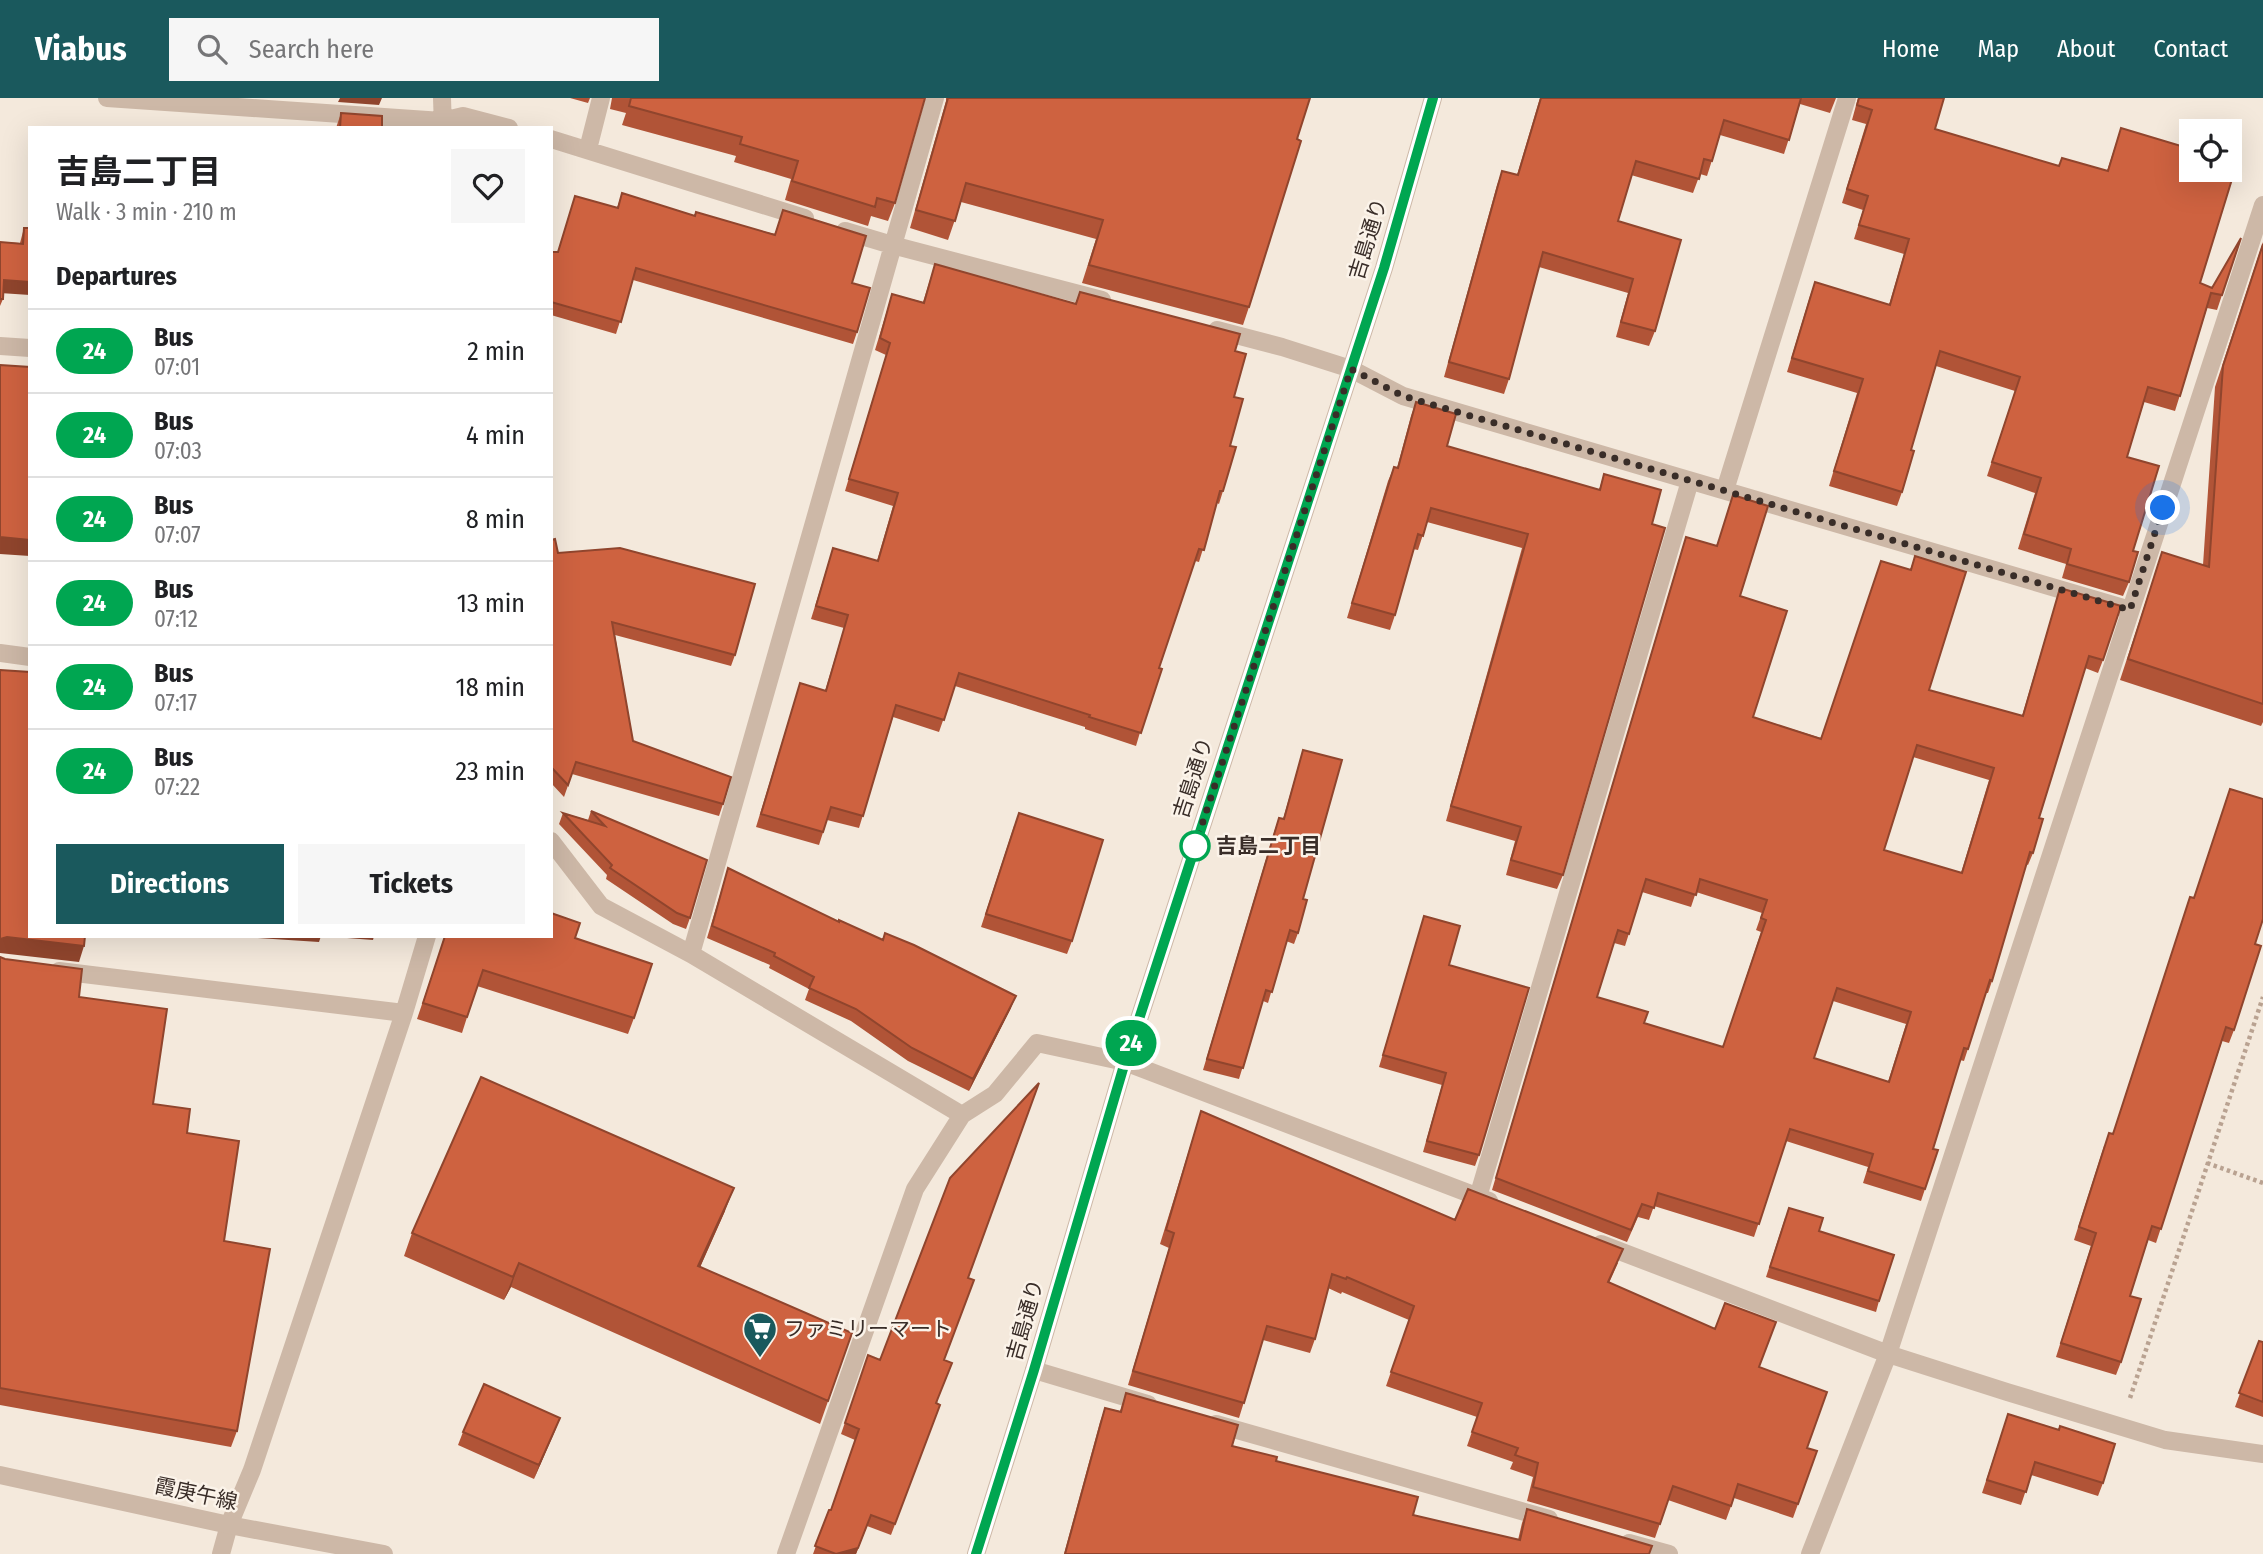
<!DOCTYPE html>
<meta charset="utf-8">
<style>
:root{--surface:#fff;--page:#f6f6f6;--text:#202124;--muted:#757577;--line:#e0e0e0;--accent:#1a595d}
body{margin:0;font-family:"Fira Sans Condensed","Noto Sans JP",sans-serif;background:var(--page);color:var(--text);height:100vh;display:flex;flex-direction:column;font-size:26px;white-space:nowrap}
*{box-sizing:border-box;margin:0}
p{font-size:23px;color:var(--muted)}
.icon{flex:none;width:38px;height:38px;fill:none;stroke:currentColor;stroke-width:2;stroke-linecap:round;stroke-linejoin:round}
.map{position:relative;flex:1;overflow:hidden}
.sheet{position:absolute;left:28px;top:28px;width:525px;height:812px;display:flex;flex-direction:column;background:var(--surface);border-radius:0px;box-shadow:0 7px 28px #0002}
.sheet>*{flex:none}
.badge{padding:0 14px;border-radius:23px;font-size:24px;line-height:46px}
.controls{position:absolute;left:2179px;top:21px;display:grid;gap:14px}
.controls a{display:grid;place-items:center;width:63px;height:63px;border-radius:0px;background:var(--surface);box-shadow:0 7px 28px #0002;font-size:35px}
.you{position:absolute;width:35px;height:35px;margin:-18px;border:5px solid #fff;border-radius:50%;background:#1a73e8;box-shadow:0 0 0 10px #1a73e833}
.map>.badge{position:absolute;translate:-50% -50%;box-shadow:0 0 0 4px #fff}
h2{padding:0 28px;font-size:26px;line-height:63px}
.round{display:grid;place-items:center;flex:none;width:74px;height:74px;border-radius:0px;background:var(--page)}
.head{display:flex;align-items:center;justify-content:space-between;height:119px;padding:0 28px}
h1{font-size:33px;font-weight:700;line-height:52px}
.action{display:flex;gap:14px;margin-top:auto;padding:14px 28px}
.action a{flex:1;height:80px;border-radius:0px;background:var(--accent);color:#fff;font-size:28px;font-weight:700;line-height:80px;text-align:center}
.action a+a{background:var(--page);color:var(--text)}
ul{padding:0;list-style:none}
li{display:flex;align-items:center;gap:21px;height:84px;padding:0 28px;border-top:2px solid var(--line)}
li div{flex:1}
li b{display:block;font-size:26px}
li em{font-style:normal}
li .badge{min-width:77px;font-weight:700;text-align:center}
header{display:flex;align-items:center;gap:42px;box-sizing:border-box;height:98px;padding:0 35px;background:var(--accent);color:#fff}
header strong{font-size:33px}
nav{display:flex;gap:38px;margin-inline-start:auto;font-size:24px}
.search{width:490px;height:63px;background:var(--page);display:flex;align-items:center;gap:18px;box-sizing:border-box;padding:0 24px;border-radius:0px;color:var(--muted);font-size:26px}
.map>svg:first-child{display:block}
</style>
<header>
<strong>Viabus</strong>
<div class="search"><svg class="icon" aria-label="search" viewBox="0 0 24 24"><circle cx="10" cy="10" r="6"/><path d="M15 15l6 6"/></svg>Search here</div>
<nav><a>Home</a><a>Map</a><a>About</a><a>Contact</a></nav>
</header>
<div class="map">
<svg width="2263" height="1456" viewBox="0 0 2263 1456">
<rect width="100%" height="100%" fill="#f4e9dc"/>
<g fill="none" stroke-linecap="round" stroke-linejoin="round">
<path stroke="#b9a291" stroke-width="4.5" stroke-dasharray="3.5 3.5" stroke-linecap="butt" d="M 2207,1065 L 2263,1085
M 2130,1300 L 2263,899"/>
<path stroke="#cdb8a7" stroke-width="18" d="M 107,0 L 442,23 L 463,18 L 509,30
M 442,0 L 443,30
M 551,41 L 805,120
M 588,51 L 601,0
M 845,133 L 892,147 L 1102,202
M 1217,232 L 1282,249 L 1351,271 L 1403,298 L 2130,512
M 0,248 L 30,250
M 1725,392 L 1847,0
M 0,555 L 30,559
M 551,743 L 601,808 L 691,856 L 962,1017
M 691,856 L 935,0
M 59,873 L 404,915
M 1478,1099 L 1690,383
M 1601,1146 L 1888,1256 L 2007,1294 L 2165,1342 L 2263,1356
M 1034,1272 L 1148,1306
M 1216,1326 L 1549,1421
M 1629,1445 L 1669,1456
M 221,1456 L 229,1427 L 252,1372 L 404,915 L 427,838
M 786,1456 L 915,1091 L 962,1017 L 995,996 L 1037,945 L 1125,964 L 1489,1103
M 1810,1456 L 1888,1256 L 2263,107"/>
<path stroke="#cdb8a7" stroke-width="18" d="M 0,1377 L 229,1427 L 384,1456
M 976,1456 L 1034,1272 L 1125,964 L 1384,170 L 1433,0"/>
</g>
<path fill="#b15437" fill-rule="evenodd" d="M 570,0 L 590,0 L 588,5 Z
M 612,0 L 925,0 L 895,105 L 888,123 L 871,118 L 868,128 L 785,102 L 791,81 L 734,64 L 736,58 L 622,27 L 626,15 L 610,11 Z
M 946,0 L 1310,0 L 1297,41 L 1249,209 L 1243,227 L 1082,185 L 1096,141 L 961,104 L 948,142 L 910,130 L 946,3 Z
M 1540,0 L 1836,0 L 1830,15 L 1800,6 L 1784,56 L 1720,37 L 1707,78 L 1700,76 L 1693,95 L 1631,77 L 1618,123 L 1655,233 L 1649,248 L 1616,239 L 1628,195 L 1539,169 L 1509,281 L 1504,296 L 1444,279 L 1497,87 L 1502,73 L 1517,77 Z
M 1858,0 L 1944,0 L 1935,31 L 2058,68 L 2107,73 L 2121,30 L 2200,185 L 2222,197 L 2217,212 L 2207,210 L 2175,313 L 2144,304 L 2127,359 L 2133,453 L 2129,484 L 2123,498 L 2062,480 L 2066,466 L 2018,451 L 2035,395 L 1987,378 L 2015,293 L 1936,268 L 1911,352 L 1902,394 L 1897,408 L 1829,388 L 1857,295 L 1787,274 L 1810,198 L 1815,184 L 1889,207 L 1904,156 L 1854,141 L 1863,112 L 1842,105 L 1866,26 L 1852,22 Z
M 341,15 L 382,30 L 336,30 Z
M 622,95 L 695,118 L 775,136 L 783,112 L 852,185 L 857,234 L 853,246 L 633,182 L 616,236 L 551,217 L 551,154 L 558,154 L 575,98 L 617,110 Z
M 24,130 L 30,130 L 3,195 L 3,201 L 0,208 L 0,144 L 20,145 Z
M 2263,144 L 2263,624 L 2261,628 L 2120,582 L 2162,454 L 2203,467 L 2215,289 Z
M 935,166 L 1075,206 L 1080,194 L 1235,253 L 1234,299 L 1230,348 L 1223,393 L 1219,406 L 1217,405 L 1199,464 L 1195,463 L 1159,570 L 1136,648 L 1085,631 L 1085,629 L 955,588 L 939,634 L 893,619 L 859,730 L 827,722 L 819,747 L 756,729 L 800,585 L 825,593 L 844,530 L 811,521 L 833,450 L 877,463 L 893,408 L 845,393 L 886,257 L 875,252 L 892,196 L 923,204 Z
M 1416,304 L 1447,348 L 1599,392 L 1604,376 L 1652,426 L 1563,777 L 1557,791 L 1506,777 L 1515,743 L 1446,723 L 1522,450 L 1427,424 L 1418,452 L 1413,451 L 1395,517 L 1390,532 L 1347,520 L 1388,383 L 1394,369 L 1397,370 L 1411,318 Z
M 1733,397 L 1740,498 L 1753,619 L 1821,640 L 1910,472 L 1915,458 L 1929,592 L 2022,618 L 2060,490 L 2103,562 L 2098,575 L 2085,570 L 2039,720 L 2033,755 L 2028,767 L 2026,766 L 1992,883 L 1988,895 L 1986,895 L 1964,963 L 1960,962 L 1933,1051 L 1925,1091 L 1921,1103 L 1863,1085 L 1868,1069 L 1786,1043 L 1754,1139 L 1654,1108 L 1649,1122 L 1638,1119 L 1627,1144 L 1492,1092 L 1682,451 L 1686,439 L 1717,448 ZM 1913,659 L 1989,682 L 1961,775 L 1884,752 ZM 1642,794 L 1691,809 L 1696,794 L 1762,815 L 1756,832 L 1761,834 L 1723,949 L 1644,925 L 1597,899 L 1614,845 L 1625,848 ZM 1833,903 L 1906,926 L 1888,984 L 1814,960 Z
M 551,442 L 558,455 L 735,557 L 731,568 L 615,537 L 633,643 L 723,706 L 719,718 L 572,676 L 564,699 L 551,685 Z
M 1303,652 L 1303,801 L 1298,835 L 1294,846 L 1286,843 L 1268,905 L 1263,903 L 1239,981 L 1203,972 L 1275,731 L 1279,720 L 1283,721 Z
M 591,713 L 690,820 L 686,831 L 673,826 L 606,781 L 607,777 L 559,726 L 563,715 L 588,722 Z
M 1014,728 L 1072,843 L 1067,856 L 981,829 Z
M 728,770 L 1011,910 L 969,993 L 908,963 L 851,923 L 805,902 L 809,891 L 769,870 L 770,867 L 707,840 Z
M 2190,799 L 2255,846 L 2234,932 L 2229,945 L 2222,943 L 2156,1145 L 2148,1142 L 2130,1198 L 2121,1264 L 2116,1277 L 2056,1259 L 2091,1148 L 2074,1142 L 2104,1048 L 2113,1036 Z
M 1424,818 L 1449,867 L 1479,1057 L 1475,1068 L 1423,1054 L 1442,987 L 1379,969 Z
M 445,838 L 575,840 L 634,920 L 628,936 L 477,888 L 462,935 L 417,921 Z
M 0,859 L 79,899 L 153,1006 L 187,1035 L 224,1143 L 237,1333 L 231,1349 L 0,1307 Z
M 1201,1013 L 1455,1122 L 1618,1165 L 1609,1185 L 1759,1269 L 1807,1350 L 1817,1353 L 1793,1420 L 1734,1400 L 1726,1422 L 1668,1402 L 1655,1440 L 1527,1403 L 1533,1379 L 1510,1371 L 1513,1364 L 1467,1348 L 1477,1319 L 1386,1288 L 1409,1222 L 1342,1194 L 1341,1196 L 1328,1190 L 1315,1241 L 1310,1255 L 1263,1242 L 1239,1320 L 1128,1287 L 1169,1150 L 1160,1146 Z
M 725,1113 L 700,1169 L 852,1235 L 820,1326 L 511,1189 L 504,1202 L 404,1158 L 412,1135 Z
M 1785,1120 L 1819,1133 L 1879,1203 L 1876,1214 L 1766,1179 Z
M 968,1180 L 944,1262 L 937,1305 L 940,1307 L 891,1437 L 867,1428 L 856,1456 L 813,1456 L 829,1412 L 831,1412 L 855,1342 L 841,1336 L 868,1257 L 880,1262 Z
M 2259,1243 L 2263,1244 L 2263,1319 L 2235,1309 Z
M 1126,1295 L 1232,1348 L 1276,1363 L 1413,1417 L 1518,1442 L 1522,1425 L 1527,1411 L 1649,1456 L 1064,1456 L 1100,1324 L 1105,1310 L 1120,1313 Z
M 2008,1316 L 2103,1385 L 2098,1398 L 2031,1377 L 2021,1407 L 1982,1395 Z
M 560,1320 L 534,1381 L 458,1347 L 463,1334 Z"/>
<path fill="#90452d" d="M 340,0 L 382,0 L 379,7 L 338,4 Z
M 4,182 L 30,184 L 30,197 L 0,195 Z
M 0,439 L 30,442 L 30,458 L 0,456 Z
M 229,838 L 374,838 L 373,842 L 321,838 L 319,844 Z
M 7,839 L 84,848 L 79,864 L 0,855 L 0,841 Z
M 1016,898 L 1011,910 L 969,993 L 973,981 Z
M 734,1090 L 725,1113 L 690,1192 L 698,1168 Z
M 519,1165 L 511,1189 L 504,1202 L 513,1179 Z
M 560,1320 L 555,1333 L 534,1381 L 539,1367 Z
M 871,1417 L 856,1456 L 839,1456 Z"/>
<path fill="#ce6240" stroke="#90452d" stroke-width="2" fill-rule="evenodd" d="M 631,0 L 925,0 L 895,105 L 877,100 L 875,109 L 792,83 L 798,63 L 740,46 L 742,39 L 629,8 Z
M 948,0 L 1310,0 L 1297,41 L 1301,43 L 1249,209 L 1089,167 L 1103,122 L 966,85 L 955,123 L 916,112 Z
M 1541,0 L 1801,0 L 1789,42 L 1724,22 L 1712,63 L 1704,61 L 1699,81 L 1636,63 L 1618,123 L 1681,142 L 1655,233 L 1621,224 L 1633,181 L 1543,154 L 1509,281 L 1449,264 L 1502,73 L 1518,77 Z
M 1859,0 L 1944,0 L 1935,31 L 2059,68 L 2062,60 L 2108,73 L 2121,30 L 2191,51 L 2191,72 L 2230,72 L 2230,63 L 2237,65 L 2200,185 L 2212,190 L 2241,140 L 2222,197 L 2211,195 L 2180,298 L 2148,289 L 2127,359 L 2159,368 L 2133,453 L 2138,454 L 2129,484 L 2067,466 L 2071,451 L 2024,436 L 2041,380 L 1992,364 L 2020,279 L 1940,253 L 1911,352 L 1914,353 L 1902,394 L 1834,373 L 1863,281 L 1792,260 L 1815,184 L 1890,207 L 1909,141 L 1859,127 L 1868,98 L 1847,91 L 1872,12 L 1857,7 Z
M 341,15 L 382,18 L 382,30 L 340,30 Z
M 622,95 L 695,118 L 696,114 L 775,137 L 783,112 L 866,138 L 852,185 L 870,190 L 857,234 L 636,170 L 621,224 L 551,204 L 551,154 L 558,154 L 575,98 L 618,110 Z
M 24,130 L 30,130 L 30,184 L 4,182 L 3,201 L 0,201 L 0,144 L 23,146 Z
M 2263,146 L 2263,606 L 2128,561 L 2162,454 L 2209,469 L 2223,268 Z
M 935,166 L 1076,206 L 1080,194 L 1240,236 L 1235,253 L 1246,256 L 1234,299 L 1243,301 L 1230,348 L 1236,349 L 1223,393 L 1220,393 L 1204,452 L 1199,451 L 1159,570 L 1162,571 L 1141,635 L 1089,619 L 1090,617 L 959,575 L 944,622 L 896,607 L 863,718 L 831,709 L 823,734 L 761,716 L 800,585 L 826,593 L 848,517 L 816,508 L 833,450 L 878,463 L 898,395 L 849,381 L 890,245 L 880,240 L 892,196 L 924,205 Z
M 0,267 L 30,269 L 30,442 L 0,439 Z
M 1416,304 L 1456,316 L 1447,348 L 1600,392 L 1604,376 L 1661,392 L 1652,426 L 1665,430 L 1563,777 L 1511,762 L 1521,729 L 1451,708 L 1528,436 L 1431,410 L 1423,438 L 1418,436 L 1395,517 L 1352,505 L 1394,369 L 1398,370 Z
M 1733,397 L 1768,408 L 1740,498 L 1787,513 L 1753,619 L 1821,641 L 1881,463 L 1911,472 L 1915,458 L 1966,474 L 1929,592 L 2023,618 L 2060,490 L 2121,508 L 2103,562 L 2089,558 L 2039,720 L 2043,721 L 2033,755 L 2030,754 L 1992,883 L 1990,882 L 1968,951 L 1964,950 L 1933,1051 L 1938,1052 L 1925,1091 L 1868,1073 L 1873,1056 L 1790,1031 L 1759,1126 L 1658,1095 L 1654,1110 L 1642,1106 L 1631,1132 L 1496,1080 L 1686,439 L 1717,448 ZM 1917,647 L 1994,670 L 1962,775 L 1884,752 ZM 1646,781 L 1696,797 L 1700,781 L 1767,802 L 1761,820 L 1766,822 L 1723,949 L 1644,925 L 1648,914 L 1597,899 L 1618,832 L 1629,836 ZM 1837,890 L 1911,914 L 1889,984 L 1814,960 Z
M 555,441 L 558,455 L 620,450 L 755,486 L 735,557 L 612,524 L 633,643 L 731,679 L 723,706 L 576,664 L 568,687 L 551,669 L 551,442 Z
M 0,572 L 30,574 L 30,838 L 85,838 L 84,848 L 7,839 L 0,841 Z
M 1303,652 L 1342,662 L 1303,801 L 1307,802 L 1298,835 L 1290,832 L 1272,894 L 1266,892 L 1243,970 L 1207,961 L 1279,720 L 1284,721 Z
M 2230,691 L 2263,701 L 2263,821 L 2255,846 L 2261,848 L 2234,932 L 2226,929 L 2161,1131 L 2152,1128 L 2130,1198 L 2141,1201 L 2121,1264 L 2061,1245 L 2096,1135 L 2079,1129 L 2109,1035 L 2113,1036 L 2190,799 L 2194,800 Z
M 591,713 L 707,762 L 690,820 L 677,815 L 610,770 L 612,767 L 563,715 L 605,728 Z
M 1019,715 L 1103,742 L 1072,843 L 986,816 Z
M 728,770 L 839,824 L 839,822 L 883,842 L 885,835 L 914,847 L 1016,898 L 973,981 L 912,950 L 856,911 L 809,890 L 814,879 L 774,858 L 775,855 L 712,828 Z
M 551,815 L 580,825 L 575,840 L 652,866 L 634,920 L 483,872 L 467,919 L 423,905 L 445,838 L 551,838 Z
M 1424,818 L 1460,828 L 1449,867 L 1529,890 L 1479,1057 L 1427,1043 L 1446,975 L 1383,957 Z
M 0,859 L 5,861 L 82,871 L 79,899 L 167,911 L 153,1006 L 190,1011 L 187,1035 L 239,1043 L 224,1143 L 270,1151 L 237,1333 L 0,1290 Z
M 481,979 L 734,1090 L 698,1168 L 852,1235 L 828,1303 L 519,1165 L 513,1179 L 412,1135 Z
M 1039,985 L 968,1180 L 974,1182 L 944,1262 L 952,1265 L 936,1305 L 940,1307 L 895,1426 L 871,1417 L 858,1450 L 836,1456 L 815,1448 L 829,1412 L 831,1412 L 859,1331 L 845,1325 L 868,1257 L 880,1262 L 950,1080 Z
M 1201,1013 L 1455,1122 L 1468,1091 L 1623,1151 L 1608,1184 L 1715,1231 L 1725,1205 L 1776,1224 L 1759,1269 L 1827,1294 L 1807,1350 L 1817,1353 L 1798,1406 L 1738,1386 L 1731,1408 L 1673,1388 L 1660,1426 L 1533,1389 L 1538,1365 L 1515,1357 L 1518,1350 L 1472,1334 L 1482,1305 L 1391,1274 L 1414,1208 L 1347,1179 L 1346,1181 L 1332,1176 L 1315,1241 L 1267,1228 L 1244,1305 L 1133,1273 L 1174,1135 L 1166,1132 Z
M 1789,1110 L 1823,1120 L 1819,1133 L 1894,1157 L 1879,1203 L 1770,1169 Z
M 2259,1243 L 2263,1244 L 2263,1304 L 2239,1295 Z
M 484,1286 L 560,1320 L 539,1367 L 463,1334 Z
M 1126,1295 L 1238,1327 L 1232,1348 L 1277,1359 L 1276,1363 L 1418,1399 L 1413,1417 L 1520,1442 L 1527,1411 L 1652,1448 L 1649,1456 L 1065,1456 L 1105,1310 L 1121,1314 Z
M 2008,1316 L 2059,1332 L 2060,1328 L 2115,1346 L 2103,1385 L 2035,1364 L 2026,1394 L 1987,1382 Z"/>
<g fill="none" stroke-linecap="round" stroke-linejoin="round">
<g stroke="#fff" stroke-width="16">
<path id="line" d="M 976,1456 L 1034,1272 L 1125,964 L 1384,170 L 1433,0"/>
</g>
<use href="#line" stroke="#00a651" stroke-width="10"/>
<path stroke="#392d28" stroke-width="7" stroke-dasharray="0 12.6" d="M 1195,748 L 1351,271 L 1403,298 L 2130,512 L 2163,410"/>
</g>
<defs>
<g id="supermarket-pin" transform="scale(1.75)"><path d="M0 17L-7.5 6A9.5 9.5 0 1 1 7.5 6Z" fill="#1a595d" stroke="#fbf3e9"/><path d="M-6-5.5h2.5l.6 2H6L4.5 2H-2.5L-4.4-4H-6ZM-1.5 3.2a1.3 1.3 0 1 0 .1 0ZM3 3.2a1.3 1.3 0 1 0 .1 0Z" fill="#fff"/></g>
</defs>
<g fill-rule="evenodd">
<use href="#supermarket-pin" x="760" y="1231"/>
</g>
<circle fill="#fff" stroke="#00a651" stroke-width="3.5" cx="1195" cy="748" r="14"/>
<g text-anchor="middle" stroke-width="5" stroke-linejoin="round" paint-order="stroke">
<g font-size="21" fill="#392d28" stroke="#fbf3e9">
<text transform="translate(1368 141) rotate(-73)" y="7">吉島通り</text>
<text transform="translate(1193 680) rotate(-72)" y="7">吉島通り</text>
<text transform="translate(1025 1222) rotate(-74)" y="7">吉島通り</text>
<text transform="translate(196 1396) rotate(12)" y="7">霞庚午線</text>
</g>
<g font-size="21" font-weight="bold" fill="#392d28" stroke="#fbf3e9" text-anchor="start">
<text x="1216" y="755">吉島二丁目</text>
</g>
<g font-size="21" fill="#392d28" stroke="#fbf3e9" text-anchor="start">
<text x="784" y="1238">ファミリーマート</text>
</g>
</g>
</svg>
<div class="controls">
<a><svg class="icon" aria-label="locate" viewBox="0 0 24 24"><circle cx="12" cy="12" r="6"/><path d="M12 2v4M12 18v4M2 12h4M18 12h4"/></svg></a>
</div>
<div class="you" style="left:2163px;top:410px"></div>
<b class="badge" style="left:1131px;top:945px;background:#00a651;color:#fff">24</b>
<section class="sheet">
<div class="head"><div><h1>吉島二丁目</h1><p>Walk · 3 min · 210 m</p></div><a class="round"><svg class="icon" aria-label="heart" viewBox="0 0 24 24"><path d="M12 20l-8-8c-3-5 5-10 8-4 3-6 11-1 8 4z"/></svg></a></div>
<h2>Departures</h2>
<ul>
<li><span class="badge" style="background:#00a651;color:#fff">24</span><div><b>Bus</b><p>07:01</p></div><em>2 min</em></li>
<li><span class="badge" style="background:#00a651;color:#fff">24</span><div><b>Bus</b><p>07:03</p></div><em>4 min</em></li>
<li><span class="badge" style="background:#00a651;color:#fff">24</span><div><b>Bus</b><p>07:07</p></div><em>8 min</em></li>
<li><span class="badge" style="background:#00a651;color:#fff">24</span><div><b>Bus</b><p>07:12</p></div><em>13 min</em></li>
<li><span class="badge" style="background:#00a651;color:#fff">24</span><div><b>Bus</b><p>07:17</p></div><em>18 min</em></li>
<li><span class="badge" style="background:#00a651;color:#fff">24</span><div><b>Bus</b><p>07:22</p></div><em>23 min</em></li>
</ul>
<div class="action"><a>Directions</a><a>Tickets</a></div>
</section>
</div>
